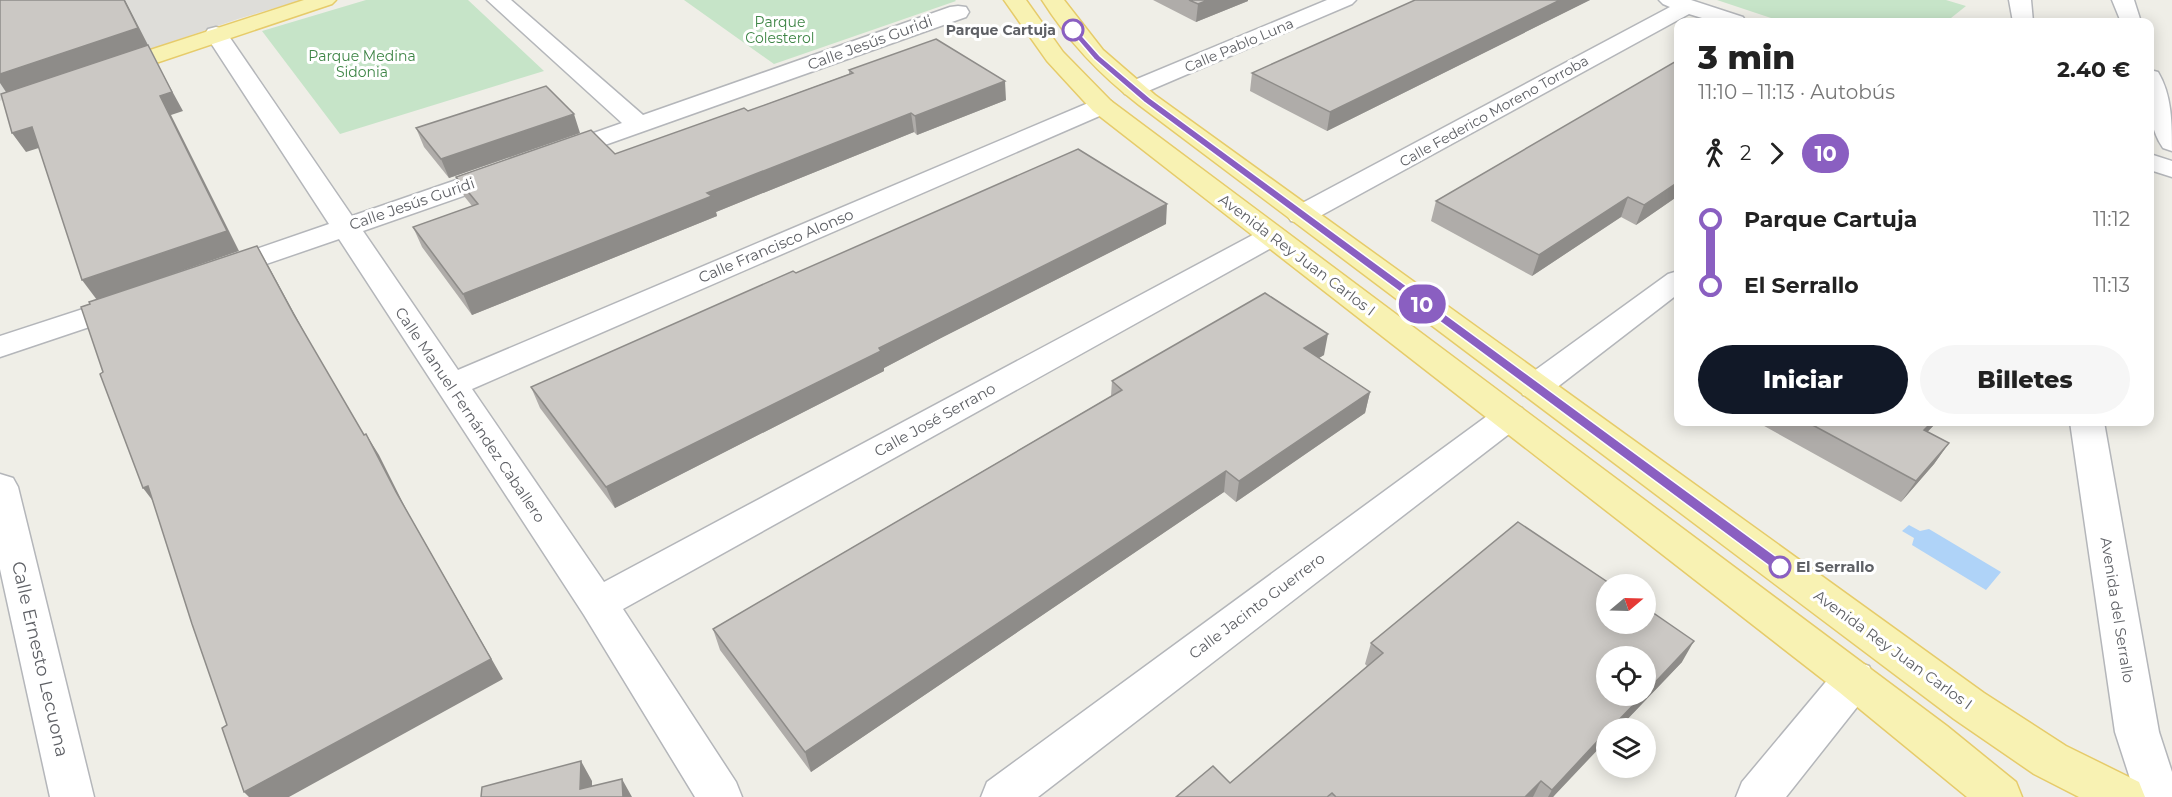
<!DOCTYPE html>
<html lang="es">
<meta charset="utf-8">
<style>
:root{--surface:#fff;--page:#f6f6f6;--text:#222;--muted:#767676;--accent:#111827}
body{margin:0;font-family:Montserrat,sans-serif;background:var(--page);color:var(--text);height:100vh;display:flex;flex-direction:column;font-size:22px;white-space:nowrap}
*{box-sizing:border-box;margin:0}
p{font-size:20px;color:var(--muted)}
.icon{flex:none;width:33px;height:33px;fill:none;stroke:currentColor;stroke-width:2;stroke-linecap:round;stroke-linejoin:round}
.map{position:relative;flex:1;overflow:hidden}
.details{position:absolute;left:1674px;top:18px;width:480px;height:408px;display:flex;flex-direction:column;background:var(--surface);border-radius:12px;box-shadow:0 3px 15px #0003}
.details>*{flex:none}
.badge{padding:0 12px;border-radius:20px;font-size:21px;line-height:39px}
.needle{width:39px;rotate:71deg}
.buttons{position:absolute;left:1596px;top:574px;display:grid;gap:12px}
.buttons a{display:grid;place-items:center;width:60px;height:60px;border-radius:50%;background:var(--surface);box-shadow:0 3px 15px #0003;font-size:30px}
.map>.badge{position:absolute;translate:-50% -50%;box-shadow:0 0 0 3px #fff}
.legs{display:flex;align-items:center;gap:9px;height:66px;padding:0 24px;font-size:20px}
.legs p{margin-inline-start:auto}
.head{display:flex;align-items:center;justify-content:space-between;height:102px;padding:0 24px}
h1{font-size:33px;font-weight:800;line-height:45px}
.primary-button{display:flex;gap:12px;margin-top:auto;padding:12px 24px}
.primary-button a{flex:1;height:69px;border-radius:36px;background:var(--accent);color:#fff;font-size:24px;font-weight:800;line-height:69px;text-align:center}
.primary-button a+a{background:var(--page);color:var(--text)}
ul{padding:0 24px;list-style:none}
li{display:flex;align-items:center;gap:21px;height:66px;font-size:22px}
li i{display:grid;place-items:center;width:9px;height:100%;margin:0 8px;background:currentColor}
li i::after{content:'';width:15px;height:15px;margin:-8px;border:4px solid;border-radius:50%;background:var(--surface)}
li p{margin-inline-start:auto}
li:first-child i{background:linear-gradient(#0000 50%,currentColor 0)}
li:last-child i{background:linear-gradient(currentColor 50%,#0000 0)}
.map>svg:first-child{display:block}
</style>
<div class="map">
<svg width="2172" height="797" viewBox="0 0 2172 797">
<rect width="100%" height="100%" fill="#efeee7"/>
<path fill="#deddd9" d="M 0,0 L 302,0 L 238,19 L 0,101 Z"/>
<path fill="#c6e4c8" d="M 366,0 L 468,0 L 544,71 L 340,134 L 262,31 Z
M 684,0 L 955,0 L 956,1 L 774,64 Z
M 1717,0 L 1946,0 L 1966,6 L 1946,22 L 1783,22 Z"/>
<path fill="#afd3f8" d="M 1909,525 L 1920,531 L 1929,529 L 2001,572 L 1986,590 L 1912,545 L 1914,538 L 1902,531 Z"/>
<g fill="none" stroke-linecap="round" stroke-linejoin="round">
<g stroke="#b4b6ba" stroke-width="3">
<path id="minor" d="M 487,0 L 511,0 L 643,115 L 950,7 L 958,6 L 966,7 L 969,12 L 966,17 L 557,162 L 548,159 L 544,154 L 548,149 L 622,123 Z
M 1327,0 L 1356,0 L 1352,4 L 1141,94 L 1133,96 L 1125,94 L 1121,89 L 1125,84 Z
M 1659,0 L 1691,0 L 1743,17 L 1746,22 L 1715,22 L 1689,14 L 1311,221 L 1301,223 L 1291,221 L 1287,215 L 1291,209 L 1670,7 L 1663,4 Z
M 2009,0 L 2031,0 L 2033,22 L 2013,22 Z
M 2112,0 L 2134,0 L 2141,22 L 2121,22 Z
M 216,27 L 224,29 L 352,216 L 494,167 L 503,165 L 512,167 L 516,173 L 512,179 L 363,231 L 458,370 L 1093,101 L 1102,99 L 1111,101 L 1114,106 L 1111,111 L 472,389 L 604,582 L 1262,230 L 1272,228 L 1282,230 L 1286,236 L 1282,242 L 623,609 L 736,782 L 742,797 L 695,797 L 584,615 L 339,239 L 220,280 L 210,277 L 205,271 L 210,265 L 329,224 L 205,34 L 208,29 Z
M 2150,70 L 2158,72 C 2172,95 2172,124 2172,151 L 2163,148 C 2148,127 2147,95 2150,70 Z
M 2150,154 L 2172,161 L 2172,177 L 2150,170 Z
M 1678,271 L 1678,294 L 1547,395 L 1535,398 L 1523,395 L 1519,387 L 1523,379 L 1668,274 Z
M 129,294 L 140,296 L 144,303 L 140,310 L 0,357 L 0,336 Z
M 1510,404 L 1522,408 L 1527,416 L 1522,424 L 1038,797 L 981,797 L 987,782 L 1498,408 Z
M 2070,422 L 2104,422 L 2159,732 L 2172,772 L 2172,797 L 2136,797 L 2115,732 Z
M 0,474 L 13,478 L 18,487 L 94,797 L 50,797 L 0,569 Z
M 1854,661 L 1869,666 L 1875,679 L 1869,692 L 1786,797 L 1736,797 L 1742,782 L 1839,666 Z"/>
</g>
<g stroke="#e6cb6a" stroke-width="3">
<path id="major" d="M 304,0 L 336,0 L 332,4 L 120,75 L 112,77 L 104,75 L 100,70 L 104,65 Z
M 1004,0 L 1026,0 L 1063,52 L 1111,101 L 1947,726 L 2016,782 L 2022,797 L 1967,797 L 1839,692 L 1093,111 L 1047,61 Z
M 1042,0 L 1064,0 L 1103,50 L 1155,95 L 1984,693 L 2066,746 L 2139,782 L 2145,797 L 2079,797 L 2034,774 L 1954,719 L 1139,105 C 1100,75 1068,41 1042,0 Z"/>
</g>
<use href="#minor" fill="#fff" fill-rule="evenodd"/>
<use href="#major" fill="#f8f2b3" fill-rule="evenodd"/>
</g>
<path fill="#afaca9" d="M 1153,0 L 1248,0 L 1248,1 L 1196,22 Z
M 1415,0 L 1590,0 L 1327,131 L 1250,91 L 1252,73 Z
M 849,70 L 1006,100 L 917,135 L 914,132 L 716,212 L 717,216 L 472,315 L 422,247 L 413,227 L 472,206 L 464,196 L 456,177 L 615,154 L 748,111 L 849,74 Z
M 416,128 L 580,133 L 449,178 L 424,147 Z
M 1678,196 L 1636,225 L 1621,217 L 1532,276 L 1431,221 L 1436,201 Z
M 1166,224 L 941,338 L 884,368 L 884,371 L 615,508 L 540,408 L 531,387 Z
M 1324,355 L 1319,358 L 1370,392 L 1365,413 L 1236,502 L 1224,492 L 811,772 L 720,650 L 713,629 L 1111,396 L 1112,381 Z
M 1757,422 L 1937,422 L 1927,432 L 1949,443 L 1934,464 L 1901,502 Z
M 1371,643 L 1682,662 L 1618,729 L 1606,729 L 1553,797 L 1176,797 L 1230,783 L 1367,666 L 1365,664 Z"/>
<path fill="#8e8c89" d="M 124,0 L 125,0 L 149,47 L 148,47 L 183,111 L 171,115 L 239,251 L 97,300 L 82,280 L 227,231 L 8,95 L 0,83 L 0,74 Z
M 1208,0 L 1248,0 L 1248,1 L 1196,22 L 1198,4 Z
M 1560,0 L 1590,0 L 1327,131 L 1330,112 Z
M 1005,81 L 1006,100 L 917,135 L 915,116 Z
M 911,113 L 914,132 L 716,212 L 717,216 L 472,315 L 463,294 L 707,193 Z
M 574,114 L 580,133 L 449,178 L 441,159 Z
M 32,127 L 45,146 L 26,152 L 12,133 Z
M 1678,182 L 1678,196 L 1636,225 L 1644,205 Z
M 1628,197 L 1621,217 L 1532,276 L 1539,255 Z
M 1167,204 L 1166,224 L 941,338 L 884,368 L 884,371 L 615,508 L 606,487 L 939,318 Z
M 257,246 L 269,267 L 306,335 L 294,315 Z
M 1328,334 L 1324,355 L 1300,369 L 1304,348 Z
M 1370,392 L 1365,413 L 1236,502 L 1239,481 Z
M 1932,422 L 1937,422 L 1909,451 L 1924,430 Z
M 366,434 L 379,455 L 408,513 L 503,679 L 289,797 L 249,797 L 244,792 L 396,492 Z
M 1949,443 L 1934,464 L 1901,502 L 1916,481 Z
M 1226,471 L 1224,492 L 811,772 L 805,752 Z
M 148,486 L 159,509 L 143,488 Z
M 1694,641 L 1682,662 L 1618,729 L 1610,729 L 1642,696 L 1646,696 L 1646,692 Z
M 1606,732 L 1606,741 L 1553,797 L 1548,797 L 1552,790 Z
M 581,761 L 592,781 L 592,797 L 580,789 Z
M 622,779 L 632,797 L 623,797 Z
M 1541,781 L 1533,797 L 1525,797 Z"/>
<path fill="#cbc8c4" stroke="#8e8c89" stroke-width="1.5" d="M 0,0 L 124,0 L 138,28 L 0,74 Z
M 1189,0 L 1208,0 L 1198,4 Z
M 1415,0 L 1560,0 L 1330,112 L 1252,73 Z
M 936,39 L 1005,81 L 915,116 L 911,113 L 707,193 L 712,196 L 463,294 L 413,227 L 478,204 L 456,177 L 591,130 L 615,154 L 744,108 L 748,111 L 853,73 L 849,70 Z
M 148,45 L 172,92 L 160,96 L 227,231 L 82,280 L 32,127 L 12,133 L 1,94 Z
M 1678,60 L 1678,163 L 1676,165 L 1678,166 L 1678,182 L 1644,205 L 1628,197 L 1539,255 L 1436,201 Z
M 546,86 L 574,114 L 441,159 L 416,128 Z
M 1078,149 L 1167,204 L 879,348 L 881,351 L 606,487 L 531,387 L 793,271 L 796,273 Z
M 257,246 L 294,315 L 364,435 L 366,434 L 396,492 L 491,659 L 244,792 L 222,728 L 227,725 L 192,624 L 148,486 L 143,488 L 100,374 L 103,372 L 81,307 L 90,304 L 89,302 Z
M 1265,293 L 1328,334 L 1304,348 L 1370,392 L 1239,481 L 1226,471 L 805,752 L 713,629 L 1122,390 L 1112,381 Z
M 1807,422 L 1932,422 L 1924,430 L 1949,443 L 1916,481 Z
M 1518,522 L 1612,585 L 1606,585 L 1606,624 L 1646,624 L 1646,608 L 1694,641 L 1646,692 L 1646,657 L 1606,657 L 1606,696 L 1642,696 L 1610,729 L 1606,729 L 1606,732 L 1552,790 L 1541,781 L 1525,797 L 1336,797 L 1332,793 L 1327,797 L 1176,797 L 1213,766 L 1230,783 L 1383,653 L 1371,643 Z
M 581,761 L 580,789 L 622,779 L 623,797 L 481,797 L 482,787 Z"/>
<path fill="#8a5fc1" stroke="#fff" stroke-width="1.5" d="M 1071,29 L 1076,29 L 1100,56 L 1150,98 L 1785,563 L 1787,567 L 1785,571 L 1776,571 L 1144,102 L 1094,59 L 1071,32 Z"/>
<g fill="#fff" stroke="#8a5fc1" stroke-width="3">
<circle cx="1073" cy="30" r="10"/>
<circle cx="1780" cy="567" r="10"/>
</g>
<g text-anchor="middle" stroke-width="6" stroke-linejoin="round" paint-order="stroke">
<g font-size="14" fill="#3e8546" stroke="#fff">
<text x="780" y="27">Parque<tspan x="780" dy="16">Colesterol</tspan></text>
<text x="362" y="61">Parque Medina<tspan x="362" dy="16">Sidonia</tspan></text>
</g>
<g font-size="14" font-weight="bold" fill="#5f6166" stroke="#fff" text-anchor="end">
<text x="1056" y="35">Parque Cartuja</text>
</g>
<g font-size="14" fill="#5f6166" stroke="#fff">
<text transform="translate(1239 45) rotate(-23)" y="5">Calle Pablo Luna</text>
<text transform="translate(1494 111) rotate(-29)" y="5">Calle Federico Moreno Torroba</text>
</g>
<g font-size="15" fill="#5f6166" stroke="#fff">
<text transform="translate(870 43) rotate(-20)" y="5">Calle Jesús Guridi</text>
<text transform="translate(412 204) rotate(-19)" y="5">Calle Jesús Guridi</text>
<text transform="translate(776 246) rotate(-23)" y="5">Calle Francisco Alonso</text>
<text transform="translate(1297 255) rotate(37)" y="5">Avenida Rey Juan Carlos I</text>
<text transform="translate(470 415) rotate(56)" y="5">Calle Manuel Fernández Caballero</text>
<text transform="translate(935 420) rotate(-29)" y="5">Calle José Serrano</text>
<text transform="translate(1257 606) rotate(-37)" y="5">Calle Jacinto Guerrero</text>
<text transform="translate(2117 610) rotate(81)" y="5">Avenida del Serrallo</text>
<text transform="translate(1893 650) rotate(36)" y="5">Avenida Rey Juan Carlos I</text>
</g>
<g font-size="15" font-weight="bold" fill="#5f6166" stroke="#fff" text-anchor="start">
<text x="1796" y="572">El Serrallo</text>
</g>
<g font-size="18" fill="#5f6166" stroke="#fff">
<text transform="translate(40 659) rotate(77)" y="6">Calle Ernesto Lecuona</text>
</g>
</g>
</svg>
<div class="buttons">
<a><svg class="needle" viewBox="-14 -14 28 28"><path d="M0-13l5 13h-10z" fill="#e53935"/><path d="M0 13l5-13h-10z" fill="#767676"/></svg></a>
<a><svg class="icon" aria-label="locate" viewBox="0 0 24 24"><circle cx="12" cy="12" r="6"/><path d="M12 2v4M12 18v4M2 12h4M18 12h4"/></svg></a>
<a><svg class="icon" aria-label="layers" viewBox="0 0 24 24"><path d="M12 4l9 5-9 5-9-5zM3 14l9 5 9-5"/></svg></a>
</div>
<b class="badge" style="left:1422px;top:304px;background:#8a5fc1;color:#fff">10</b>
<section class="details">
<div class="head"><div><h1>3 min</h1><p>11:10 – 11:13 · Autobús</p></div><b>2.40 €</b></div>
<div class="legs"><svg class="icon" aria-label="walk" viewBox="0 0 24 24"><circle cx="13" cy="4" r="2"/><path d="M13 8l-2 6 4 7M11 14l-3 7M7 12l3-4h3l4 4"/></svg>2<svg class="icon" aria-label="forward" viewBox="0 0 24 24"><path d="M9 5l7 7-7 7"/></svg><b class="badge" style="background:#8a5fc1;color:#fff">10</b></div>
<ul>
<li><i style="color:#8a5fc1"></i><b>Parque Cartuja</b><p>11:12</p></li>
<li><i style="color:#8a5fc1"></i><b>El Serrallo</b><p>11:13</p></li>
</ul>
<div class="primary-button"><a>Iniciar</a><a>Billetes</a></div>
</section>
</div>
